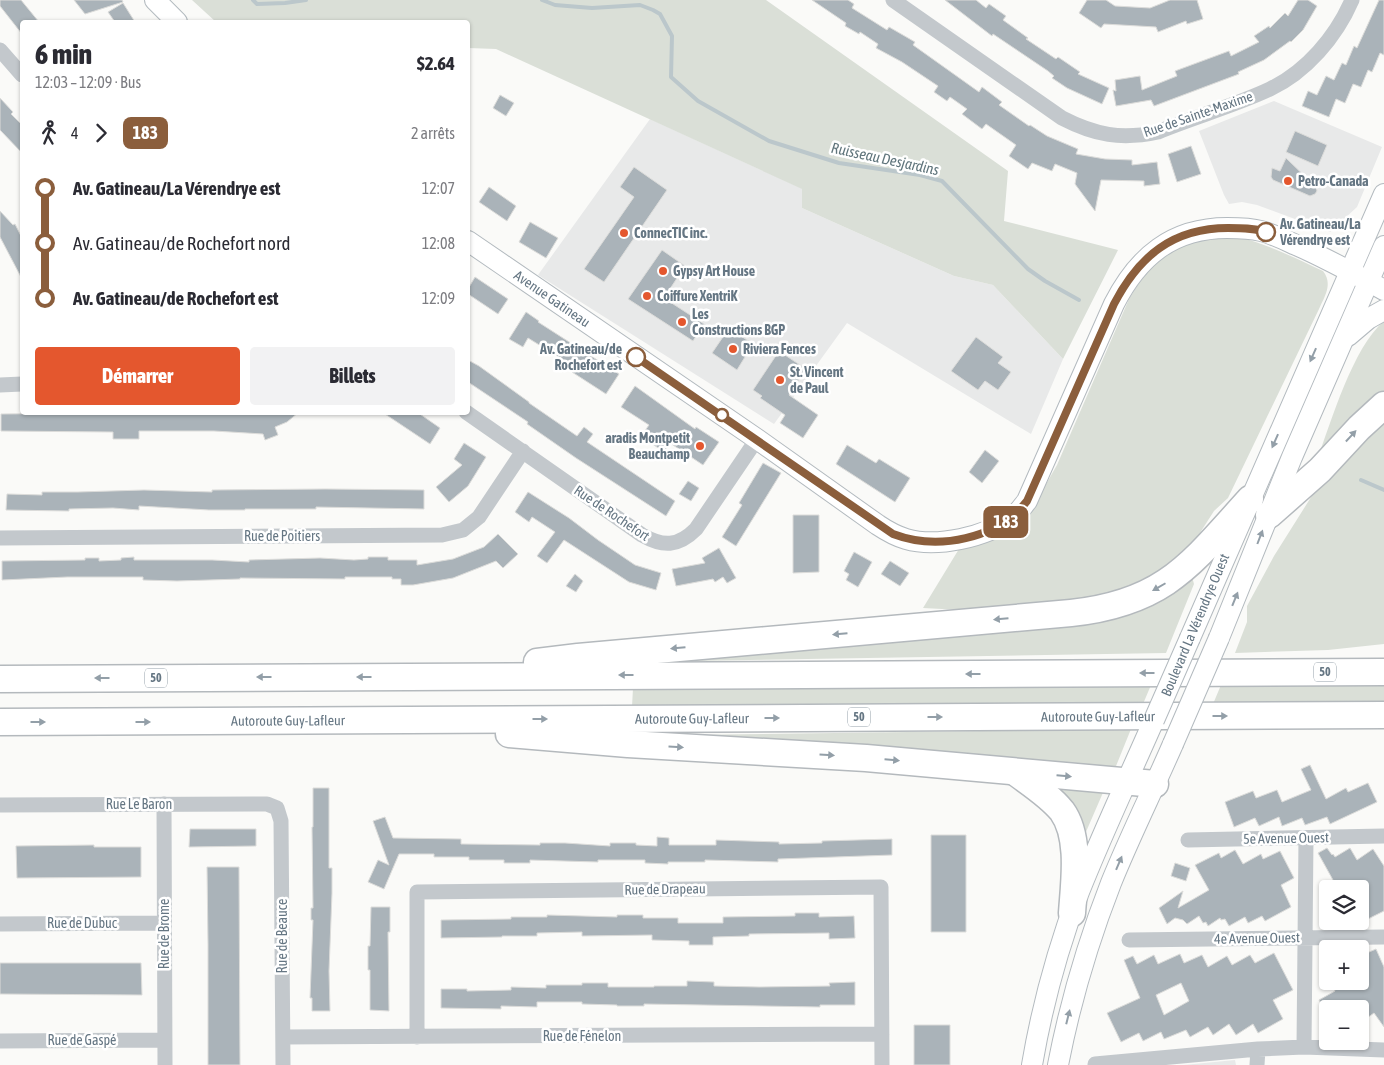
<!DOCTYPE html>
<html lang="fr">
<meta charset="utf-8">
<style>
:root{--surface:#fff;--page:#f2f2f3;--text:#2b2b33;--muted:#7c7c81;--accent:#e4572e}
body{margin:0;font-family:"Asap Condensed",sans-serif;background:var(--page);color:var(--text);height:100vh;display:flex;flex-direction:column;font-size:19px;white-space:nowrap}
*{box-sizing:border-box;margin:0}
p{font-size:16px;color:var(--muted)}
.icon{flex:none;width:28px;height:28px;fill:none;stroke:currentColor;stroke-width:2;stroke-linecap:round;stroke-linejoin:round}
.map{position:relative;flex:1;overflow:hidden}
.side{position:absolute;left:20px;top:20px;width:450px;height:395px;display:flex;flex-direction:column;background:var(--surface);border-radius:5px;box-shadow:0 1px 4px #0004}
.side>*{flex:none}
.badge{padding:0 10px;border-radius:8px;font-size:18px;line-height:32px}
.buttons{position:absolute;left:1319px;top:880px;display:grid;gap:10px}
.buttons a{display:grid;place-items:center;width:50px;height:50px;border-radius:5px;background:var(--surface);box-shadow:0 1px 4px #0004;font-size:25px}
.map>.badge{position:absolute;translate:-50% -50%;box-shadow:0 0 0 2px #fff}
.legs{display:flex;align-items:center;gap:8px;height:55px;padding:0 15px;font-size:16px}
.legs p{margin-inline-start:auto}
.summary{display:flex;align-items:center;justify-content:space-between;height:85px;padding:0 15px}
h1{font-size:28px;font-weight:800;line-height:38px}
.primary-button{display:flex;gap:10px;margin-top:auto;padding:10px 15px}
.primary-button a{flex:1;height:58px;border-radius:5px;background:var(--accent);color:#fff;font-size:20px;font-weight:800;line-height:58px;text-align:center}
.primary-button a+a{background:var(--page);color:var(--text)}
ul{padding:0 15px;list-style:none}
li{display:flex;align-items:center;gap:18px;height:55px;font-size:19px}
li i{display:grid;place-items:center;width:8px;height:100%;margin:0 6px;background:currentColor}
li i::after{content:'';width:12px;height:12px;margin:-6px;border:4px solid;border-radius:50%;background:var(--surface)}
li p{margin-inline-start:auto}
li:first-child i{background:linear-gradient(#0000 50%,currentColor 0)}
li:last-child i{background:linear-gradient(currentColor 50%,#0000 0)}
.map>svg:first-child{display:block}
</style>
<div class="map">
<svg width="1384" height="1065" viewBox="0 0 1384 1065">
<rect width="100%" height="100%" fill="#fafaf8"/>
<path fill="#e8e9e9" d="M 1274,101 L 1382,147 L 1357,207 L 1330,232 L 1257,205 L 1242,202 L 1229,204 L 1224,195 L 1199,131 Z
M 650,119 L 803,189 L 802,208 L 954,276 L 993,285 L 1063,359 L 1031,434 L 847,323 L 774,424 L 538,275 Z
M 1235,1060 L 1236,1065 L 1184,1065 Z"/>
<path fill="#dadfd7" d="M 192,0 L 766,0 L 1008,171 L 1004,221 L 1118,250 L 1063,359 L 993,285 L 954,276 L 802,208 L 802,189 L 496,49 L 468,48 L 468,22 L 216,22 Z
M 1239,237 C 1269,245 1295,258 1323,271 C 1333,284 1325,296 1319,309 L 1228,498 L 1214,511 L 1196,539 L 1171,563 L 1152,575 L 1099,599 L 961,610 L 923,608 L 962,544 L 1042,491 L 1057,465 L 1129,299 C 1158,250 1183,239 1239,237 Z
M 1384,321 L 1384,398 L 1317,460 C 1331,422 1353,347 1384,321 Z
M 1384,422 L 1384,644 L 1328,650 L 1235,653 L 1247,622 L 1247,606 L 1274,556 L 1313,494 L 1330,472 Z
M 1191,573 L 1194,584 L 1166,653 L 632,662 L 1099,617 Z
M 1384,684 L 1384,703 L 1213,704 L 1221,685 Z
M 1151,685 L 1143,704 L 632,707 L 633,688 Z
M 1131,729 L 1114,771 L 685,735 Z
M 1046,784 L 1105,788 L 1079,848 Z"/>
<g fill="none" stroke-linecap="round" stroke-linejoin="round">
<path stroke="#bbc7cb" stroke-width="4" d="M 253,0 L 257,4 L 285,3 L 306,0
M 542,0 L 555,5 L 592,8 L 640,5 L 653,10 L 660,14 L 672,36 L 671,77 L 698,101 L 769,141 L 839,163 L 920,175 L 942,181 L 1028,269 L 1045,281 L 1079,300
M 1361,480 L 1384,490"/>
</g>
<path fill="#aab3b9" stroke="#dcdcda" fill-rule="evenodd" d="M 0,0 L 21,0 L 39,22 L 22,22 L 22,34 L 0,6 Z
M 74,0 L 122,0 L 123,2 L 85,14 Z
M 812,0 L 848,0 L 854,4 L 852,8 L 887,30 L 889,27 L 915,42 L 913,45 L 979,92 L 982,87 L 1002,102 L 999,105 L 1029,126 L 1030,125 L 1047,136 L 1078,149 L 1076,154 L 1105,159 L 1132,160 L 1132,165 L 1157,162 L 1160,184 L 1144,186 L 1144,181 L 1101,180 L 1095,211 L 1075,184 L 1077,173 L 1055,164 L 1052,171 L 1032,163 L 1028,169 L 1009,156 L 1016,145 L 986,124 L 982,129 L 962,114 L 967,109 L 950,97 L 947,101 L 934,92 L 938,86 L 902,62 L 876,48 L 878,44 L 860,32 L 859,34 L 845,26 L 846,23 Z
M 945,0 L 976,0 L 986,8 L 989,4 L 1006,16 L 1003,20 L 1028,38 L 1026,39 L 1056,59 L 1058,57 L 1080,72 L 1078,74 L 1109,88 L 1102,104 L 1067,88 L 1052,78 L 1054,76 L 1048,71 L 993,34 L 992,36 Z
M 1087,0 L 1106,0 L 1115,6 L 1150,8 L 1170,0 L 1197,0 L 1203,19 L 1187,24 L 1186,21 L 1158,32 L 1156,27 L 1104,24 L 1101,28 L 1079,13 Z
M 1298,0 L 1308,0 L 1317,6 L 1303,30 L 1291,42 L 1290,41 L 1264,60 L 1238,72 L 1239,74 L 1154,106 L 1151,100 L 1116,106 L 1113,90 L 1116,91 L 1115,80 L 1140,76 L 1142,90 L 1177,76 L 1175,71 L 1229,51 L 1231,56 L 1259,42 L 1254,36 L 1269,26 L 1270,28 L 1285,13 L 1288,16 Z
M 1379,0 L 1384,0 L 1384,55 L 1380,53 L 1372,72 L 1368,70 L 1361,87 L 1353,84 L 1345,103 L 1336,99 L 1329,117 L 1302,106 L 1308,91 L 1317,95 L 1326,76 L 1334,80 L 1342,63 L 1346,65 L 1354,46 L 1357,48 Z
M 123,3 L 135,22 L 115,22 L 108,12 Z
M 500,95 L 514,103 L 506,116 L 493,108 Z
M 0,98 L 13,112 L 11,114 L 22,125 L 22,153 L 0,130 Z
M 1295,131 L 1327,145 L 1318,166 L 1286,152 Z
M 1191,146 L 1201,174 L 1177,182 L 1168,154 Z
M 1286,158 L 1316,187 L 1317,191 L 1315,194 L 1310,196 L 1273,180 L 1271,177 L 1272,168 L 1280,171 Z
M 634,167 L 667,190 L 604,282 L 584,269 L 634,197 L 620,187 Z
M 489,187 L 516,206 L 507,221 L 479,202 Z
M 0,211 L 13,225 L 15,224 L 22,238 L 22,279 L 0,237 Z
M 530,222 L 558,238 L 546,258 L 519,242 Z
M 662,250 L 685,266 L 664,298 L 704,324 L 693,341 L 628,299 Z
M 475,277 L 508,299 L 498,314 L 468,294 L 468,289 Z
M 526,312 L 539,321 L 538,322 L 619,374 L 606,394 L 572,372 L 575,367 L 528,338 L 523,347 L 509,339 Z
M 729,328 L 753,344 L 737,370 L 712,353 Z
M 976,337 L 1003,357 L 998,363 L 1011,372 L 998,390 L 985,381 L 978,390 L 951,371 Z
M 779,351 L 806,369 L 789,395 L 818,415 L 803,438 L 780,423 L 785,415 L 760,398 L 762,396 L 753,390 Z
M 468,360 L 479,366 L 529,402 L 529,403 L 577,436 L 584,427 L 593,434 L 587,442 L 675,501 L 666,516 L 576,458 L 527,424 L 528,422 L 468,382 Z
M 635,386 L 695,429 L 696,427 L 719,442 L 703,465 L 670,443 L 664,452 L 641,436 L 649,425 L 621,407 Z
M 226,412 L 254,414 L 258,412 L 299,412 L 287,422 L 275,427 L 278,435 L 265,440 L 263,434 L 214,431 L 139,431 L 139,439 L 113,439 L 113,432 L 1,431 L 1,414 Z
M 382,412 L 417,412 L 440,428 L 430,444 Z
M 464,443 L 486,457 L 468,486 L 449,502 L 436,487 L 462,465 L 454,459 Z
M 847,445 L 876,463 L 879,459 L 910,478 L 895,502 L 836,464 Z
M 985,450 L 999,461 L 982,483 L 969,472 Z
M 763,463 L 781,473 L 736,546 L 722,537 L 742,505 L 739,503 Z
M 688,481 L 699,488 L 691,501 L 679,494 Z
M 325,489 L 424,490 L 424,509 L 316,507 L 316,509 L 245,509 L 245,510 L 209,510 L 139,506 L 139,510 L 113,508 L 69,509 L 69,511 L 6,510 L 7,494 L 42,495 L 42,492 L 78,492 L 144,490 L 212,492 L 212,490 Z
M 528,492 L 569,518 L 598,540 L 635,565 L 661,573 L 656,590 L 629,582 L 564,540 L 547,563 L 537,556 L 555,532 L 532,517 L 529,522 L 515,512 Z
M 793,515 L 819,515 L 819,572 L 793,573 Z
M 498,534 L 518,554 L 503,568 L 496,561 L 453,578 L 413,585 L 401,585 L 401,579 L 392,579 L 392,577 L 345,577 L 345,579 L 240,578 L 240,579 L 177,581 L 143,580 L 143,577 L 67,577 L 2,580 L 2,561 L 85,560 L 85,558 L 99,558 L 99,561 L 121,560 L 121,558 L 134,557 L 134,560 L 212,560 L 249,562 L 249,560 L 320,558 L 354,560 L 368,559 L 368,557 L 388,557 L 388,560 L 417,560 L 417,565 L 453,559 L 484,547 Z
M 719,548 L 736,578 L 727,583 L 723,577 L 715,582 L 713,579 L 676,586 L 672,569 L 705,563 L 702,558 Z
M 854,552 L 872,562 L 858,587 L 846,580 L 849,574 L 844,571 Z
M 890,561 L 909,573 L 900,586 L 881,574 Z
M 575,574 L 583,581 L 576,592 L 566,586 Z
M 1310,765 L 1326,799 L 1346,788 L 1348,792 L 1368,783 L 1377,802 L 1330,824 L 1327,817 L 1305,825 L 1302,818 L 1282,826 L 1279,817 L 1259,826 L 1255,818 L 1234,827 L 1225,802 L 1253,791 L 1256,798 L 1277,790 L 1282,802 L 1311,790 L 1301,769 Z
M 313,788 L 329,788 L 329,868 L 332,868 L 332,893 L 329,971 L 330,1011 L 312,1011 L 312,998 L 310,998 L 313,920 L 311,920 L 311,908 L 313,908 L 312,827 L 313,827 Z
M 385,817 L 393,838 L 461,839 L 461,844 L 540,845 L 540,843 L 565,843 L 610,846 L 610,843 L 636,843 L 636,845 L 657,846 L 657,837 L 669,838 L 669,845 L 716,845 L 716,840 L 779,842 L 779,844 L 822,843 L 822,841 L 892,839 L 892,855 L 778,859 L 778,862 L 705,860 L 705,862 L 668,862 L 668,864 L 645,863 L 645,860 L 598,860 L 598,862 L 530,860 L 530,863 L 504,863 L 504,860 L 469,860 L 469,857 L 434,857 L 434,854 L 399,854 L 384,889 L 368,882 L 378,860 L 389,865 L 373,821 Z
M 190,829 L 256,829 L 256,846 L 189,847 Z
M 931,835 L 966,835 L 966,932 L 931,932 Z
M 94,845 L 94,847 L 141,847 L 141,877 L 17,878 L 16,846 Z
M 1327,848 L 1332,855 L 1333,854 L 1335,857 L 1350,848 L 1357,860 L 1373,849 L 1384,866 L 1384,911 L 1360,923 L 1360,889 L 1338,889 L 1318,853 Z
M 1235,850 L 1243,864 L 1261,854 L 1263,859 L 1280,851 L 1294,878 L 1281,885 L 1291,907 L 1265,921 L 1262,916 L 1248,923 L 1245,917 L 1229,926 L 1225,919 L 1221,920 L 1220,918 L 1208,926 L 1206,922 L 1203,923 L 1199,916 L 1187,924 L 1183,920 L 1175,918 L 1167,924 L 1159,908 L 1183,891 L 1178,908 L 1209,890 L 1195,865 L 1219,853 L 1221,858 Z
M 1175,863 L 1190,868 L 1186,881 L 1171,876 Z
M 207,867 L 239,867 L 240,1065 L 208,1065 L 208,944 Z
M 371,907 L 390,907 L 390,932 L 388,932 L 389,1011 L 370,1010 L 370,970 L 368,970 L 368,946 L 370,946 Z
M 795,913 L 819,913 L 819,917 L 854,916 L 855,938 L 829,939 L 829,933 L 749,934 L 749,936 L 713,937 L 713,945 L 689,945 L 689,941 L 652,940 L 652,935 L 582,936 L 582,932 L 537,933 L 537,936 L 502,936 L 502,937 L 441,938 L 441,920 L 511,919 L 511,917 L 547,917 L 547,915 L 617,917 L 617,915 L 643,915 L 643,918 L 678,918 L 678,923 L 723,923 L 723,917 L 795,916 Z
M 1376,949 L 1384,967 L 1384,1027 L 1374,1013 L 1360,1023 L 1360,1009 L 1324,1009 L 1319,1000 L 1335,991 L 1330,981 L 1360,981 L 1360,956 Z
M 1274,953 L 1293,990 L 1273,1000 L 1283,1019 L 1258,1033 L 1253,1024 L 1236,1035 L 1229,1024 L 1213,1035 L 1208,1027 L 1190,1037 L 1186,1030 L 1164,1039 L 1161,1032 L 1143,1041 L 1139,1033 L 1121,1042 L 1107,1013 L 1140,998 L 1124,960 L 1133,956 L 1137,964 L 1154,955 L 1158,964 L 1180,954 L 1184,963 L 1202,955 L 1208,967 L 1227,956 L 1232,965 L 1250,955 L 1255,963 ZM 1181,983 L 1189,1001 L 1164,1015 L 1156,995 Z
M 0,963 L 141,963 L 142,995 L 0,994 Z
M 687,981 L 714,982 L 714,986 L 759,987 L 830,986 L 829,983 L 855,982 L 855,1005 L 820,1005 L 820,1007 L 644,1004 L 644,1006 L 617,1006 L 617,1005 L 582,1004 L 582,1002 L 537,1002 L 537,1007 L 501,1006 L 501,1009 L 441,1008 L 441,989 L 467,989 L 467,991 L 511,990 L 511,987 L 546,988 L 546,985 L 582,985 L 582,983 L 608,983 L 608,987 L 654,987 L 654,986 L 687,986 Z
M 914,1025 L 950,1025 L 950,1065 L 914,1065 Z"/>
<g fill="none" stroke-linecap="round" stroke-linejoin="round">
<g stroke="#b3babf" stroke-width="22">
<g id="secondary">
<path d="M 155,0 L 177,22"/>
<path id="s1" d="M 468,241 L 757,439 L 878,525 C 887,531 896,536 906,539 C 937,548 986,537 1011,518 C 1018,514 1022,507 1027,501 L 1114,304 C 1138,257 1172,228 1227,228 C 1238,228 1250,228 1261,231 C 1273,234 1285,240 1296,245 C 1326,258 1355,274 1384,290"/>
<path d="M 1348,336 L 1368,319 L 1384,310"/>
<path d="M 1190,638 L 1384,194"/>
<path d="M 1219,638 L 1292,457 L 1384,246"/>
<path d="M 1032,1065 C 1042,1006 1058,948 1079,892 C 1102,834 1129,777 1154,720"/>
<path d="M 1058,1065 C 1070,1003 1088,942 1111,883 C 1130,836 1153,790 1173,744"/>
</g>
</g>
<g stroke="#b4b9bd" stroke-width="29">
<g id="highway">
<path d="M 1269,515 L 1320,470 L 1359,428 L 1384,405"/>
<path d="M 537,662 L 578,657 L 1071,613 C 1165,603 1191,564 1250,499"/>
<path d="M 0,679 L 1384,672"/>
<path id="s2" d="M 0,722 L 1384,715"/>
<path d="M 509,734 L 628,744 L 866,758 L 1155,784"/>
<path d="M 1015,772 C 1031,784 1050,796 1062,811 C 1081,837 1074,883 1072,913"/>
</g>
</g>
<path stroke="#c3c8cc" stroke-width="15" d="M 893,0 L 1062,118 C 1095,135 1121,140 1158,132 C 1194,117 1234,106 1270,89 C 1306,72 1336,37 1352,0
M 0,50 L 22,75
M 0,385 L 22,384
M 466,412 L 642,535 C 663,547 678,547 696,529 L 757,439
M 0,538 L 442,535 L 463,530 L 479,517 L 523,451
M 164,804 L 165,1065
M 0,805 L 267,804 L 277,808 L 281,821 L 283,1065
M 1188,840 L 1384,836
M 0,924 L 163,923
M 1129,940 L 1384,937
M 283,1037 L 882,1034
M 417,1037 L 417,892 L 881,887 L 882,1065
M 0,1041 L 164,1040
M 1304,1047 L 1306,838
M 1095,1064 L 1258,1049 L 1304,1047 L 1384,1050
M 1257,1065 L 1258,1049"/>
<use href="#secondary" stroke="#fff" stroke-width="20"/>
<use href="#highway" stroke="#fff" stroke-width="26"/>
<g stroke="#b3babf" stroke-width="22" stroke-linecap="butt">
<path id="secondary-bridge" d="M 1154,720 L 1190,638
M 1173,744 L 1219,638"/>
</g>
<use href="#secondary-bridge" stroke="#fff" stroke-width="20"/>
</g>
<defs><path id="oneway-solid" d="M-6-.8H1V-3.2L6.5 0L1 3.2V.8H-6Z" transform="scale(1.25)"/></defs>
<g fill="#939fa8">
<use href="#oneway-solid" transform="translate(1313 355) rotate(114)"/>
<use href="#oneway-solid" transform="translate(1351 436) rotate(-47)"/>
<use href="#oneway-solid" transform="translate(1275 441) rotate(114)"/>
<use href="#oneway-solid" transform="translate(1260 537) rotate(-69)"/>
<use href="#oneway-solid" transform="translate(1159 587) rotate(150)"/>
<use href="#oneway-solid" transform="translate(1235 599) rotate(-68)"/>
<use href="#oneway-solid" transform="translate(1001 619) rotate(175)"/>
<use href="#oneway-solid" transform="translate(840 634) rotate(175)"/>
<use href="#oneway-solid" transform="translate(678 648) rotate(175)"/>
<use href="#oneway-solid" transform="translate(1147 673) rotate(180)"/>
<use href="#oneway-solid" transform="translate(973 674) rotate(180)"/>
<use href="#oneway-solid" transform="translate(626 675) rotate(180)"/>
<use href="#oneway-solid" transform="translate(264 677) rotate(180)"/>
<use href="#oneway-solid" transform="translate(364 677) rotate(180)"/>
<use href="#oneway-solid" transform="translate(102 678) rotate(180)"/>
<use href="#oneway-solid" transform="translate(1220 716)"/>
<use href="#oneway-solid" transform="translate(935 717)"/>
<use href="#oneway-solid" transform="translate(772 718)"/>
<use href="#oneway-solid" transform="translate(540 719)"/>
<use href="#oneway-solid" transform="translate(38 722)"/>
<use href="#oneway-solid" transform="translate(143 722)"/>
<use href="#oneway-solid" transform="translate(676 747) rotate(3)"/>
<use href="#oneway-solid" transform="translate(827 755) rotate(4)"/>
<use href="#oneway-solid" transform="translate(892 760) rotate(5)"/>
<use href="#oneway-solid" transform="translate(1064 776) rotate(5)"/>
<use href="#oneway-solid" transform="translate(1119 863) rotate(-67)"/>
<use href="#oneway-solid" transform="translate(1068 1017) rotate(-76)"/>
</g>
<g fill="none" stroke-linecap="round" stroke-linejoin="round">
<g stroke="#fff" stroke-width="11">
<path id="line-1" d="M 636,357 L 893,534 C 938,551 997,539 1027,501 L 1114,304 C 1139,256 1173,228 1228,228 C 1241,228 1254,228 1266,232"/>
</g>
<use href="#line-1" stroke="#8b5e3c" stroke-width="8"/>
</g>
<g fill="#e4572e" stroke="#fff" stroke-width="2">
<circle cx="1288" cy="181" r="5"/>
<circle cx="624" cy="233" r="5"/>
<circle cx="663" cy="271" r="5"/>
<circle cx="647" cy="296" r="5"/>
<circle cx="682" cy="322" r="5"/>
<circle cx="733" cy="349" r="5"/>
<circle cx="780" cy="380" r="5"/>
<circle cx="700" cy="446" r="5"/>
</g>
<g fill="#fff" stroke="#8b5e3c" stroke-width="2.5">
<circle cx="1266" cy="232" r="9"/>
<circle cx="636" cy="357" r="9"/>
<circle cx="722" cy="415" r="6"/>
</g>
<g text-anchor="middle" stroke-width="5" stroke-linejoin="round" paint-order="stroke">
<g fill="#fff" stroke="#939fa8" stroke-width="1">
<rect x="1314" y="662.5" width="22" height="19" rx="4"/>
<rect x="145" y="668.5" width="22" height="19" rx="4"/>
<rect x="848" y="707.5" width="22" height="19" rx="4"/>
</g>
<g font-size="12" font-weight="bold" fill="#657683">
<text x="1325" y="676">50</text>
<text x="156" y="682">50</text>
<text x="859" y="721">50</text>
</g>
<g font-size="14" fill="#657683" stroke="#fff">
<text transform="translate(1198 114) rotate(-19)" y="5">Rue de Sainte-Maxime</text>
<text dy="5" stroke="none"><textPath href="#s1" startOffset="102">Avenue Gatineau</textPath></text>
<text transform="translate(612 513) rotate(34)" y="5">Rue de Rochefort</text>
<text x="282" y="541">Rue de Poitiers</text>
<text transform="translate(1195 625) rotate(-67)" y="5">Boulevard La Vérendrye Ouest</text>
<text dy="5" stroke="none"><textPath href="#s2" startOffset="1098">Autoroute Guy-Lafleur</textPath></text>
<text dy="5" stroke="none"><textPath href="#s2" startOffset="692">Autoroute Guy-Lafleur</textPath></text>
<text dy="5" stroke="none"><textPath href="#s2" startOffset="288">Autoroute Guy-Lafleur</textPath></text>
<text x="139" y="809">Rue Le Baron</text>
<text transform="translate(1286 838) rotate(-1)" y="5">5e Avenue Ouest</text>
<text transform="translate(665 889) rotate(-1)" y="5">Rue de Drapeau</text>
<text x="82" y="928">Rue de Dubuc</text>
<text transform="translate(164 934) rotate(-90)" y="5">Rue de Brome</text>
<text transform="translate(282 936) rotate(-90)" y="5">Rue de Beauce</text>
<text transform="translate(1257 938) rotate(-1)" y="5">4e Avenue Ouest</text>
<text x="582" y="1041">Rue de Fénelon</text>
<text x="82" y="1045">Rue de Gaspé</text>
</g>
<g font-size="14" font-weight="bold" fill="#657683" stroke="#fff" text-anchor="start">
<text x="1298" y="186">Petro-Canada</text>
<text x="634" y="238">ConnecTIC inc.</text>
<text x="673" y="276">Gypsy Art House</text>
<text x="657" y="301">Coiffure XentriK</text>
<text x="692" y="319">Les<tspan x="692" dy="16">Constructions BGP</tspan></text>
<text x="743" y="354">Riviera Fences</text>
<text x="790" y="377">St. Vincent<tspan x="790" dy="16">de Paul</tspan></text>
<text x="690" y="443" text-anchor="end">aradis Montpetit<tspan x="690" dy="16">Beauchamp</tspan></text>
</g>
<g font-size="14" font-weight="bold" fill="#657683" stroke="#fff" text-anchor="start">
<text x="1280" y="229">Av. Gatineau/La<tspan x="1280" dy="16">Vérendrye est</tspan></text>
<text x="622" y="354" text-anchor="end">Av. Gatineau/de<tspan x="622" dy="16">Rochefort est</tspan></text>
</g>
<g font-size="15" font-style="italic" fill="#60757c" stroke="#fff">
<text transform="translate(885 159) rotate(12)" y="5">Ruisseau Desjardins</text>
</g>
</g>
</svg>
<div class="buttons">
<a><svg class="icon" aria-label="layers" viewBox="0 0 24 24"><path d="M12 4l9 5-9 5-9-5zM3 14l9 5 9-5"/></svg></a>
<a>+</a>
<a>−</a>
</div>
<b class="badge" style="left:1006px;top:522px;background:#8b5e3c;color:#fff">183</b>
<section class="side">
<div class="summary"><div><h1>6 min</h1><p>12:03 – 12:09 · Bus</p></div><b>$2.64</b></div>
<div class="legs"><svg class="icon" aria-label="walk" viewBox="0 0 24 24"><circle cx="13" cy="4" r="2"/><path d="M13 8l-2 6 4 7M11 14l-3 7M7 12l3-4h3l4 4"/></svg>4<svg class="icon" aria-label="forward" viewBox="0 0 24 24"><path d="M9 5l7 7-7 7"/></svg><b class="badge" style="background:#8b5e3c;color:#fff">183</b><p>2 arrêts</p></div>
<ul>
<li><i style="color:#8b5e3c"></i><b>Av. Gatineau/La Vérendrye est</b><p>12:07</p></li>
<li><i style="color:#8b5e3c"></i><span>Av. Gatineau/de Rochefort nord</span><p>12:08</p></li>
<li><i style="color:#8b5e3c"></i><b>Av. Gatineau/de Rochefort est</b><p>12:09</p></li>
</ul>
<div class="primary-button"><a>Démarrer</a><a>Billets</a></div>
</section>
</div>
